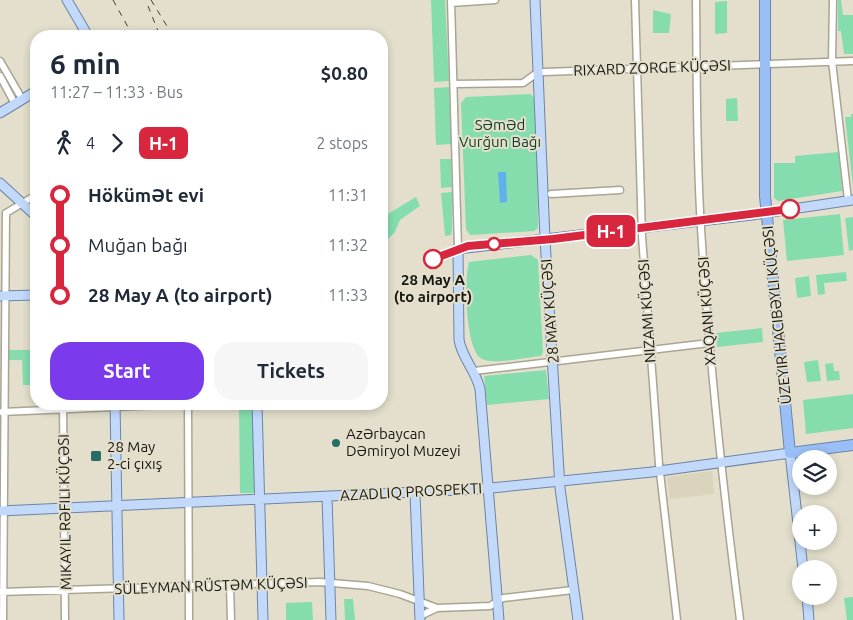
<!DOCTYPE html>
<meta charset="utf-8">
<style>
:root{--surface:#fff;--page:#f6f6f7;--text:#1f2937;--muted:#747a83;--accent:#7c3aed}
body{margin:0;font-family:Ubuntu,sans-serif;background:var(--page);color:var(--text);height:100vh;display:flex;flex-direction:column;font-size:19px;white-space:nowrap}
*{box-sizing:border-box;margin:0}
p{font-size:16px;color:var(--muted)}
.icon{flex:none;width:28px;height:28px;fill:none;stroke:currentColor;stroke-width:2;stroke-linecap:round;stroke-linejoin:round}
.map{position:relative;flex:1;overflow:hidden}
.drawer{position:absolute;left:30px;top:30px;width:358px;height:380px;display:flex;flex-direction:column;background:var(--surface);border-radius:20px;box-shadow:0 2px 8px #0003}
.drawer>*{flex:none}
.badge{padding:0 10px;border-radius:8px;font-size:18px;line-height:32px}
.controls{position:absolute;left:792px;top:450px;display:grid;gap:10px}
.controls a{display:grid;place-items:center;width:45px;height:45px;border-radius:50%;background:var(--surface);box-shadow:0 2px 8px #0003;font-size:25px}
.map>.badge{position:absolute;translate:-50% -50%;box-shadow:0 0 0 2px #fff}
.legs{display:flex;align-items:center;gap:8px;height:55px;padding:0 20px;font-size:16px}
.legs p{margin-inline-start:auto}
.summary{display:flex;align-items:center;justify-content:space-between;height:85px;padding:0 20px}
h1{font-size:28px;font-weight:700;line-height:38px}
.primary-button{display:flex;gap:10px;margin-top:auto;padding:10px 20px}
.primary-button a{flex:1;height:58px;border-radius:20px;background:var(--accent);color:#fff;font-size:20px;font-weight:700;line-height:58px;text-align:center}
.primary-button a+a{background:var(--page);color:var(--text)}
ul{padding:0 20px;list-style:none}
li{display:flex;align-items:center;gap:18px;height:50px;font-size:19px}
li i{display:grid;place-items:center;width:8px;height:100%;margin:0 6px;background:currentColor}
li i::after{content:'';width:12px;height:12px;margin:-6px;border:4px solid;border-radius:50%;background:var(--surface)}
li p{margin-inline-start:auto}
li:first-child i{background:linear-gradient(#0000 50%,currentColor 0)}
li:last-child i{background:linear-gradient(currentColor 50%,#0000 0)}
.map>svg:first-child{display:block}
</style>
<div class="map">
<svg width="853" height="620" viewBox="0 0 853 620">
<rect width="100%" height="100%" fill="#e3dfcc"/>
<path fill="#d9d4bb" d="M 712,471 L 714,494 L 670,499 L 667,477 Z"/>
<path fill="#85ddae" d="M 431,0 L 445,0 L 449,81 L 434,82 Z
M 838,0 L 841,0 L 843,15 L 853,15 L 853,54 L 844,54 L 841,31 L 838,31 Z
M 727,1 L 727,33 L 715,34 L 715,2 Z
M 653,10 L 671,14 L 669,33 L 653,33 Z
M 449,87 L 452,144 L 436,145 L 434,88 Z
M 530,94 L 536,99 L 537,111 L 538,228 L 534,231 L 470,235 L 466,229 L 461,103 L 466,97 Z
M 737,98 L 738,121 L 726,121 L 726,99 Z
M 851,114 L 853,114 L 853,186 L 845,117 L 851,117 Z
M 839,152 L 842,191 L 778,201 L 774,198 L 774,163 L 795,163 L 795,156 Z
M 440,159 L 451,159 L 452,187 L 441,188 Z
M 452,192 L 452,229 L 451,235 L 445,236 L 441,193 Z
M 416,197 L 420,206 L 400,220 L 395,232 L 383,244 L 388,254 L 381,258 L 381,218 Z
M 840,214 L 844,255 L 787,261 L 783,220 Z
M 853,217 L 853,250 L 849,251 L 845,218 Z
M 531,255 L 538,260 L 543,352 L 541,356 C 527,357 494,365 482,359 C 465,351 464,278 469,262 Z
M 846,272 L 847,281 L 824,283 L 825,294 L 818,295 L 816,275 Z
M 809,276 L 811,296 L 797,298 L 795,278 Z
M 762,328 L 763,342 L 717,347 L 716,333 Z
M 7,350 L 32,350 L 33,385 L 23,385 L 22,360 L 7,360 Z
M 818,360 L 821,381 L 807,382 L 804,362 Z
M 833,363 L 834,371 L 839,371 L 840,380 L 827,381 L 825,364 Z
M 546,370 L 549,399 L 487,405 L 484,376 Z
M 853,394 L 853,428 L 806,434 L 803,400 Z
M 253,404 L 254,493 L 240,493 L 239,405 Z
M 853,597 L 853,620 L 847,620 L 844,598 Z
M 344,599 L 353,599 L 355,620 L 345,620 Z
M 312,602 L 313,620 L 286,620 L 286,603 Z"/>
<path fill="#60b0eb" d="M 498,172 L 506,172 L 507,202 L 500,203 Z"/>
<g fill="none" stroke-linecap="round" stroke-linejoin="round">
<g stroke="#a9a593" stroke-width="9">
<path id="minor" d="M 451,0 L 458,249
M 635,0 L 642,236 L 659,464 L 677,620
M 696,0 C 697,76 696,152 701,228 C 709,359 723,489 740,620
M 833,0 L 832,61 L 848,200
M 451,3 L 495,0
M 0,61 L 22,99
M 0,76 L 15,104
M 454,84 L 523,83 L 537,73 L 544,72 L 853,61
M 551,194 L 620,190
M 6,213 L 36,195
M 474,371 L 709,343
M 63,404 L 65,620
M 188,404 L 189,620
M 2,412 L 183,404
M 230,585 L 231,620
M 0,592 L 320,582 L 368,586 L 400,594 L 437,608
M 420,616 L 437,608 L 490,606 L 503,598 L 573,590
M 3,620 L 6,213"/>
</g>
<g stroke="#6c84a6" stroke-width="11">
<path id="major" d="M 67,0 L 88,36
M 535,0 L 545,239 L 560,488 L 578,620
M 0,113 L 36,91
M 0,183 L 36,216
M 0,296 L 36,295
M 115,404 L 119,620
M 257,404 L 263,620
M 415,493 L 420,620
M 327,497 L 331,620
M 0,511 L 481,489 L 652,472 L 790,453 L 803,569
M 807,596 L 809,620
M 499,620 L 480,389 C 476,371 462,358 459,340 L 458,249 L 752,215 L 853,200"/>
</g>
<g stroke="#6c84a6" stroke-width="12">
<path id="highway" d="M 765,0 L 765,196 L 790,453 L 853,445"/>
</g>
<use href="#minor" stroke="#fff" stroke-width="6"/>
<use href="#major" stroke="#c2d9fa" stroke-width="9"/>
<use href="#highway" stroke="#99bff6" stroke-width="10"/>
<path stroke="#413f36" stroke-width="1" stroke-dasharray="6 6" stroke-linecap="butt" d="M 113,0 L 133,36
M 151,0 L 173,36
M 148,6 L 160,36"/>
</g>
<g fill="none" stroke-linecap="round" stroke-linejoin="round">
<g stroke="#fff" stroke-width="11">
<path id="line-1" d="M 433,259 L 468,246 L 553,239 L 790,209"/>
</g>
<use href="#line-1" stroke="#d7263d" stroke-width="8"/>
</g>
<g fill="#fff" stroke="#d7263d" stroke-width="2.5">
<circle cx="790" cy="209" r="9"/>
<circle cx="494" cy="244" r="6"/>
<circle cx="433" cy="259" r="9"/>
</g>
<g fill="#266e65" stroke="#e3dfcc" stroke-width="2">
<circle cx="336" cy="443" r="5"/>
<rect x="90" y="450" width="12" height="12" rx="2.5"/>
</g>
<g text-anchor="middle" stroke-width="4" stroke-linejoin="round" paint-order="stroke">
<g font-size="15" fill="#181710" stroke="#e3dfcc">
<text transform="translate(652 68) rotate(-2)" y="5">RIXARD ZORGE KÜÇƏSI</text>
<text transform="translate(550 311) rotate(-94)" y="5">28 MAY KÜÇƏSI</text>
<text transform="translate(647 311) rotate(-94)" y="5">NIZAMI KÜÇƏSI</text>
<text transform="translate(707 311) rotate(-94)" y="5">XAQANI KÜÇƏSI</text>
<text transform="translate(777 315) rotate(-96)" y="5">ÜZEYIR HACIBƏYLI KÜÇƏSI</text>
<text transform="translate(411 492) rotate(-3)" y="5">AZADLIQ PROSPEKTI</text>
<text transform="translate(65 512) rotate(-91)" y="5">MIKAYIL RƏFILI KÜÇƏSI</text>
<text transform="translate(211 586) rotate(-2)" y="5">SÜLEYMAN RÜSTƏM KÜÇƏSI</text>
</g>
<g font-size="15" fill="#103a26" stroke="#e3dfcc">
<text x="500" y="130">Səməd<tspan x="500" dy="17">Vurğun Bağı</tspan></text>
</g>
<g font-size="15" font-weight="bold" fill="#181710" stroke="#e3dfcc">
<text x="433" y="285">28 May A<tspan x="433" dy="17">(to airport)</tspan></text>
</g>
<g font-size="15" fill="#181710" stroke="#e3dfcc" text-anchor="start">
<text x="346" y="439">Azərbaycan<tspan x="346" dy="17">Dəmiryol Muzeyi</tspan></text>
<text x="107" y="452">28 May<tspan x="107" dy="17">2-ci çıxış</tspan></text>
</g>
</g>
</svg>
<div class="controls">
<a><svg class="icon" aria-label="layers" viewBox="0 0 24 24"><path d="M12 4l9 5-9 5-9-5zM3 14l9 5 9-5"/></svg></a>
<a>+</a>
<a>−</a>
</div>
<b class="badge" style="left:611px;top:231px;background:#d7263d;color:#fff">H-1</b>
<section class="drawer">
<div class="summary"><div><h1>6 min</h1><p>11:27 – 11:33 · Bus</p></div><b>$0.80</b></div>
<div class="legs"><svg class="icon" aria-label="walk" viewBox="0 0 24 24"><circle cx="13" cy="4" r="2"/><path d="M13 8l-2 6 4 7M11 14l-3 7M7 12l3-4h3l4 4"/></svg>4<svg class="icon" aria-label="forward" viewBox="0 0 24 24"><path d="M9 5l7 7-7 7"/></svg><b class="badge" style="background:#d7263d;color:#fff">H-1</b><p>2 stops</p></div>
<ul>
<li><i style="color:#d7263d"></i><b>Hökümət evi</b><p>11:31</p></li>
<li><i style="color:#d7263d"></i><span>Muğan bağı</span><p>11:32</p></li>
<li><i style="color:#d7263d"></i><b>28 May A (to airport)</b><p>11:33</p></li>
</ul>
<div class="primary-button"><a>Start</a><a>Tickets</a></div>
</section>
</div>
